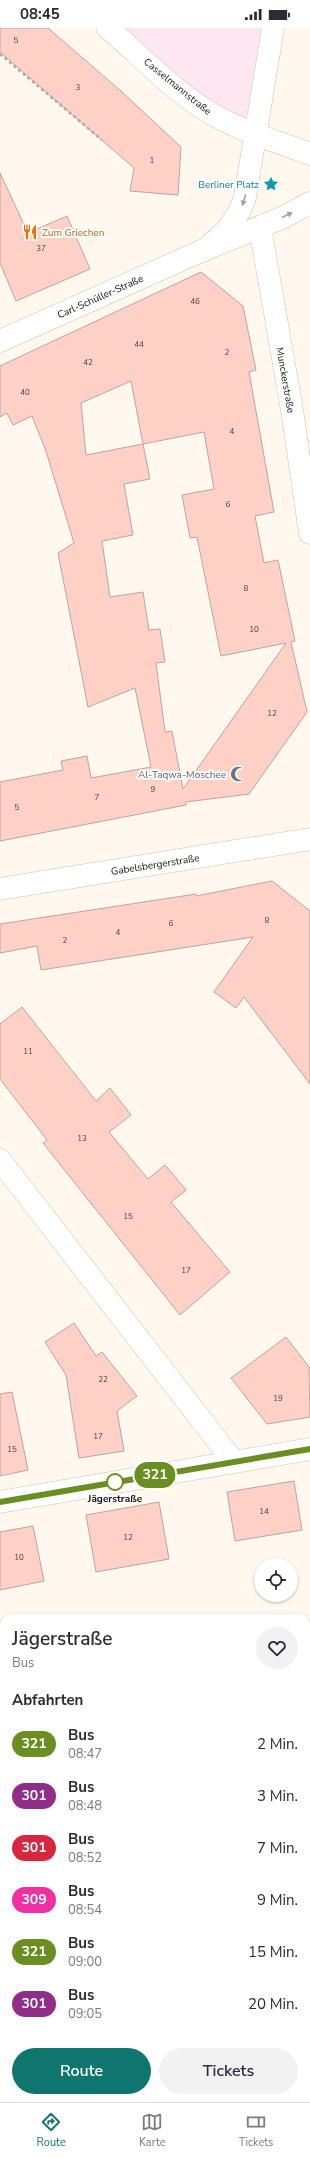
<!DOCTYPE html>
<html lang="de">
<meta charset="utf-8">
<style>
:root{--surface:#fff;--page:#f2f2f3;--text:#2b2b33;--muted:#7c7c81;--line:#e1e1e2;--accent:#0f766e}
body{margin:0;font-family:"Nunito Sans",sans-serif;background:var(--page);color:var(--text);height:100vh;display:flex;flex-direction:column;font-size:15px;white-space:nowrap}
*{box-sizing:border-box;margin:0}
p{font-size:13px;color:var(--muted)}
.icon{flex:none;width:22px;height:22px;fill:none;stroke:currentColor;stroke-width:2;stroke-linecap:round;stroke-linejoin:round}
.map{position:relative;flex:1;overflow:hidden}
.sheet{position:absolute;left:0px;top:1586px;width:310px;height:488px;display:flex;flex-direction:column;background:var(--surface);border-radius:12px 12px 0 0;box-shadow:0 1px 3px #0004}
.sheet>*{flex:none}
.badge{padding:0 8px;border-radius:13px;font-size:14px;line-height:26px}
.controls{position:absolute;left:254px;top:1530px;display:grid;gap:8px}
.controls a{display:grid;place-items:center;width:44px;height:44px;border-radius:50%;background:var(--surface);box-shadow:0 1px 3px #0004;font-size:20px}
.map>.badge{position:absolute;translate:-50% -50%;box-shadow:0 0 0 2px #fff}
h2{padding:0 12px;font-size:15px;line-height:36px}
.round{display:grid;place-items:center;flex:none;width:42px;height:42px;border-radius:21px;background:var(--page)}
.overview{display:flex;align-items:center;justify-content:space-between;height:68px;padding:0 12px}
h1{font-size:19px;font-weight:600;line-height:30px}
.primary-button{display:flex;gap:8px;margin-top:auto;padding:8px 12px}
.primary-button a{flex:1;height:46px;border-radius:24px;background:var(--accent);color:#fff;font-size:16px;font-weight:600;line-height:46px;text-align:center}
.primary-button a+a{background:var(--page);color:var(--text)}
ul{padding:0;list-style:none}
li{display:flex;align-items:center;gap:12px;height:52px;padding:0 12px}
li div{flex:1}
li b{display:block;font-size:15px}
li em{font-style:normal}
li .badge{min-width:44px;font-weight:700;text-align:center}
.status{display:flex;justify-content:space-between;align-items:center;height:28px;padding:0 20px;background:var(--surface);direction:ltr}
.status svg{height:11px;fill:currentColor}
.dock{display:flex;justify-content:space-around;align-items:center;height:56px;border-top:1px solid var(--line);background:var(--surface);font-size:11px;color:var(--muted)}
.dock a{display:grid;justify-items:center;gap:2px}
.dock .selected{color:var(--accent)}
.map>svg:first-child{display:block}
</style>
<div class="status"><b>08:45</b><svg viewBox="0 0 49 12"><path d="M0 12V9h3v3zM5 12V6h3v6zM10 12V3h3v9zM15 12V0h3v12zM26 1h20v11H26zM47 4h2v5h-2z"/></svg></div>
<div class="map">
<svg width="310" height="2074" viewBox="0 0 310 2074">
<rect width="100%" height="100%" fill="#fef8ef"/>
<path fill="#ffe7f2" d="M 111,0 L 269,0 L 253,102 L 216,85 Z"/>
<path fill="#ffd1c6" stroke="#bfa39d" fill-rule="evenodd" d="M 0,0 L 48,0 L 122,64 L 181,119 L 178,167 L 130,163 L 134,140 L 0,24 Z
M 0,145 L 28,205 L 67,188 L 90,241 L 16,273 L 0,235 Z
M 201,244 L 243,278 L 256,342 L 249,344 L 274,484 L 255,488 L 264,535 L 278,532 L 295,613 L 291,614 L 307,684 L 249,766 L 186,774 L 186,777 L 0,813 L 0,754 L 63,742 L 61,733 L 87,728 L 91,750 L 151,739 L 135,660 L 88,679 L 58,525 L 74,515 L 46,423 L 32,388 L 13,397 L 7,385 L 0,389 L 0,338 ZM 131,353 L 143,416 L 86,427 L 81,375 ZM 204,404 L 214,461 L 182,467 L 190,510 L 197,509 L 221,628 L 286,615 L 183,761 L 172,703 L 165,704 L 156,635 L 165,634 L 160,601 L 149,602 L 143,564 L 110,569 L 102,513 L 133,507 L 124,456 L 150,451 L 143,416 Z
M 272,853 L 310,883 L 310,1056 L 244,969 L 236,980 L 214,964 L 253,909 L 41,942 L 37,918 L 0,925 L 0,896 L 196,866 L 196,868 Z
M 22,979 L 96,1073 L 110,1060 L 131,1087 L 109,1104 L 148,1151 L 165,1137 L 186,1162 L 171,1174 L 230,1244 L 180,1287 L 43,1115 L 47,1112 L 0,1051 L 0,996 Z
M 74,1295 L 96,1328 L 102,1324 L 137,1368 L 117,1383 L 124,1423 L 79,1430 L 66,1347 L 45,1314 Z
M 286,1309 L 309,1339 L 310,1389 L 267,1396 L 231,1350 Z
M 12,1364 L 28,1442 L 0,1448 L 0,1366 Z
M 294,1453 L 302,1502 L 235,1513 L 227,1464 Z
M 159,1474 L 169,1531 L 96,1544 L 86,1487 Z
M 33,1498 L 44,1553 L 0,1562 L 0,1504 Z"/>
<g fill="none" stroke-linecap="round" stroke-linejoin="round">
<g stroke="#d0c2ac" stroke-width="23">
<path id="minor" d="M 260,199 L 292,382 L 310,505
M 212,215 C 228,204 239,187 245,169 L 273,0
M 0,313 L 199,224 L 284,189 L 310,175
M 0,861 L 310,811
M 0,1132 L 234,1434
M 0,1474 L 310,1421
M 0,2047 L 4,2051
M 22,2070 L 26,2074"/>
</g>
<g stroke="#d0c2ac" stroke-width="23">
<path id="tertiary" d="M 108,0 C 142,29 175,65 214,87 C 244,104 278,114 310,126"/>
</g>
<path stroke="#b0aaa2" stroke-width="2.5" stroke-dasharray="3 3" stroke-linecap="butt" d="M 0,26 L 102,112
M 0,1718 L 4,1717
M 306,1813 L 310,1812
M 306,1898 L 310,1911"/>
<use href="#minor" stroke="#fff" stroke-width="22"/>
<use href="#tertiary" stroke="#fff" stroke-width="22"/>
</g>
<defs><path id="oneway-solid" d="M-6-.8H1V-3.2L6.5 0L1 3.2V.8H-6Z"/></defs>
<g fill="#a2a09d">
<use href="#oneway-solid" transform="translate(244 172) rotate(106)"/>
<use href="#oneway-solid" transform="translate(287 187) rotate(-26)"/>
</g>
<g fill="none" stroke-linecap="round" stroke-linejoin="round">
<g stroke="#fff" stroke-width="9">
<path id="line" d="M 0,1474 L 310,1421"/>
</g>
<use href="#line" stroke="#6b8e23" stroke-width="6"/>
</g>
<defs>
<g id="sight-bare" transform="scale(1.2)"><path d="M0-6L1.8-2.2L6-1.7L2.9 1.2L3.7 5.4L0 3.3L-3.7 5.4L-2.9 1.2L-6-1.7L-1.8-2.2Z" fill="#0f9aa8" stroke="#fff" stroke-width="2.5" paint-order="stroke"/></g>
<g id="restaurant-bare" transform="scale(1.2)"><path d="M-5-6h1v4h1v-4h1v4h1v-4h1v5L-1.5 .5V6h-2V.5L-5-1ZM5-6V6H3V1.5H1.5Q1.5-4 5-6Z" fill="#e8710a" stroke="#fff" stroke-width="2.5" paint-order="stroke"/></g>
<g id="mosque-bare" transform="scale(1.2)"><path d="M3.5-4.9A6 6 0 1 0 3.5 4.9A5 5 0 1 1 3.5-4.9Z" fill="#6b7280" stroke="#fff" stroke-width="2.5" paint-order="stroke"/></g>
</defs>
<g fill-rule="evenodd">
<use href="#sight-bare" x="271" y="156"/>
<use href="#restaurant-bare" x="30" y="204"/>
<use href="#mosque-bare" x="238" y="746"/>
</g>
<circle fill="#fff" stroke="#6b8e23" stroke-width="2" cx="115" cy="1454" r="8"/>
<g text-anchor="middle" stroke-width="4" stroke-linejoin="round" paint-order="stroke">
<g font-size="8" fill="#504138">
<text x="16" y="15">5</text>
<text x="78" y="62">3</text>
<text x="152" y="135">1</text>
<text x="41" y="223">37</text>
<text x="195" y="276">46</text>
<text x="139" y="319">44</text>
<text x="227" y="327">2</text>
<text x="88" y="337">42</text>
<text x="25" y="367">40</text>
<text x="232" y="406">4</text>
<text x="228" y="479">6</text>
<text x="246" y="563">8</text>
<text x="254" y="604">10</text>
<text x="272" y="688">12</text>
<text x="153" y="764">9</text>
<text x="97" y="772">7</text>
<text x="17" y="782">5</text>
<text x="267" y="895">8</text>
<text x="171" y="898">6</text>
<text x="118" y="907">4</text>
<text x="65" y="915">2</text>
<text x="28" y="1026">11</text>
<text x="82" y="1113">13</text>
<text x="128" y="1191">15</text>
<text x="186" y="1245">17</text>
<text x="103" y="1354">22</text>
<text x="278" y="1373">19</text>
<text x="98" y="1411">17</text>
<text x="12" y="1424">15</text>
<text x="264" y="1486">14</text>
<text x="128" y="1512">12</text>
<text x="19" y="1532">10</text>
</g>
<g font-size="10" fill="#161109" stroke="#fff">
<text transform="translate(178 58) rotate(39)" y="4">Casselmannstraße</text>
<text transform="translate(100 268) rotate(-24)" y="4">Carl-Schüller-Straße</text>
<text transform="translate(286 352) rotate(80)" y="4">Munckerstraße</text>
<text transform="translate(155 836) rotate(-9)" y="4">Gabelsbergerstraße</text>
</g>
<g font-size="10" fill="#0d838f" stroke="#fff" text-anchor="end">
<text x="259" y="160">Berliner Platz</text>
</g>
<g font-size="10" fill="#c56008" stroke="#fff" text-anchor="start">
<text x="42" y="208">Zum Griechen</text>
</g>
<g font-size="10" fill="#5b616d" stroke="#fff" text-anchor="end">
<text x="226" y="750">Al-Taqwa-Moschee</text>
</g>
<g font-size="10" font-weight="bold" fill="#161109" stroke="#fff">
<text x="115" y="1474">Jägerstraße</text>
</g>
</g>
</svg>
<div class="controls">
<a><svg class="icon" aria-label="locate" viewBox="0 0 24 24"><circle cx="12" cy="12" r="6"/><path d="M12 2v4M12 18v4M2 12h4M18 12h4"/></svg></a>
</div>
<b class="badge" style="left:155px;top:1447px;background:#6b8e23;color:#fff">321</b>
<section class="sheet">
<div class="overview"><div><h1>Jägerstraße</h1><p>Bus</p></div><a class="round"><svg class="icon" aria-label="heart" viewBox="0 0 24 24"><path d="M12 20l-8-8c-3-5 5-10 8-4 3-6 11-1 8 4z"/></svg></a></div>
<h2>Abfahrten</h2>
<ul>
<li><span class="badge" style="background:#6b8e23;color:#fff">321</span><div><b>Bus</b><p>08:47</p></div><em>2 Min.</em></li>
<li><span class="badge" style="background:#902d86;color:#fff">301</span><div><b>Bus</b><p>08:48</p></div><em>3 Min.</em></li>
<li><span class="badge" style="background:#d7263d;color:#fff">301</span><div><b>Bus</b><p>08:52</p></div><em>7 Min.</em></li>
<li><span class="badge" style="background:#ef2fa2;color:#fff">309</span><div><b>Bus</b><p>08:54</p></div><em>9 Min.</em></li>
<li><span class="badge" style="background:#6b8e23;color:#fff">321</span><div><b>Bus</b><p>09:00</p></div><em>15 Min.</em></li>
<li><span class="badge" style="background:#902d86;color:#fff">301</span><div><b>Bus</b><p>09:05</p></div><em>20 Min.</em></li>
</ul>
<div class="primary-button"><a>Route</a><a>Tickets</a></div>
</section>
</div>
<nav class="dock">
<a class="selected"><svg class="icon" aria-label="directions" viewBox="0 0 24 24"><path d="M12 3l9 9-9 9-9-9zM9 14v-3h6M13 9l2 2-2 2"/></svg>Route</a>
<a><svg class="icon" aria-label="map" viewBox="0 0 24 24"><path d="M3 6l6-2 6 2 6-2v14l-6 2-6-2-6 2zM9 4v14M15 6v14"/></svg>Karte</a>
<a><svg class="icon" aria-label="tickets" viewBox="0 0 24 24"><path d="M3 7h18v10H3zM15 7v10"/></svg>Tickets</a>
</nav>
